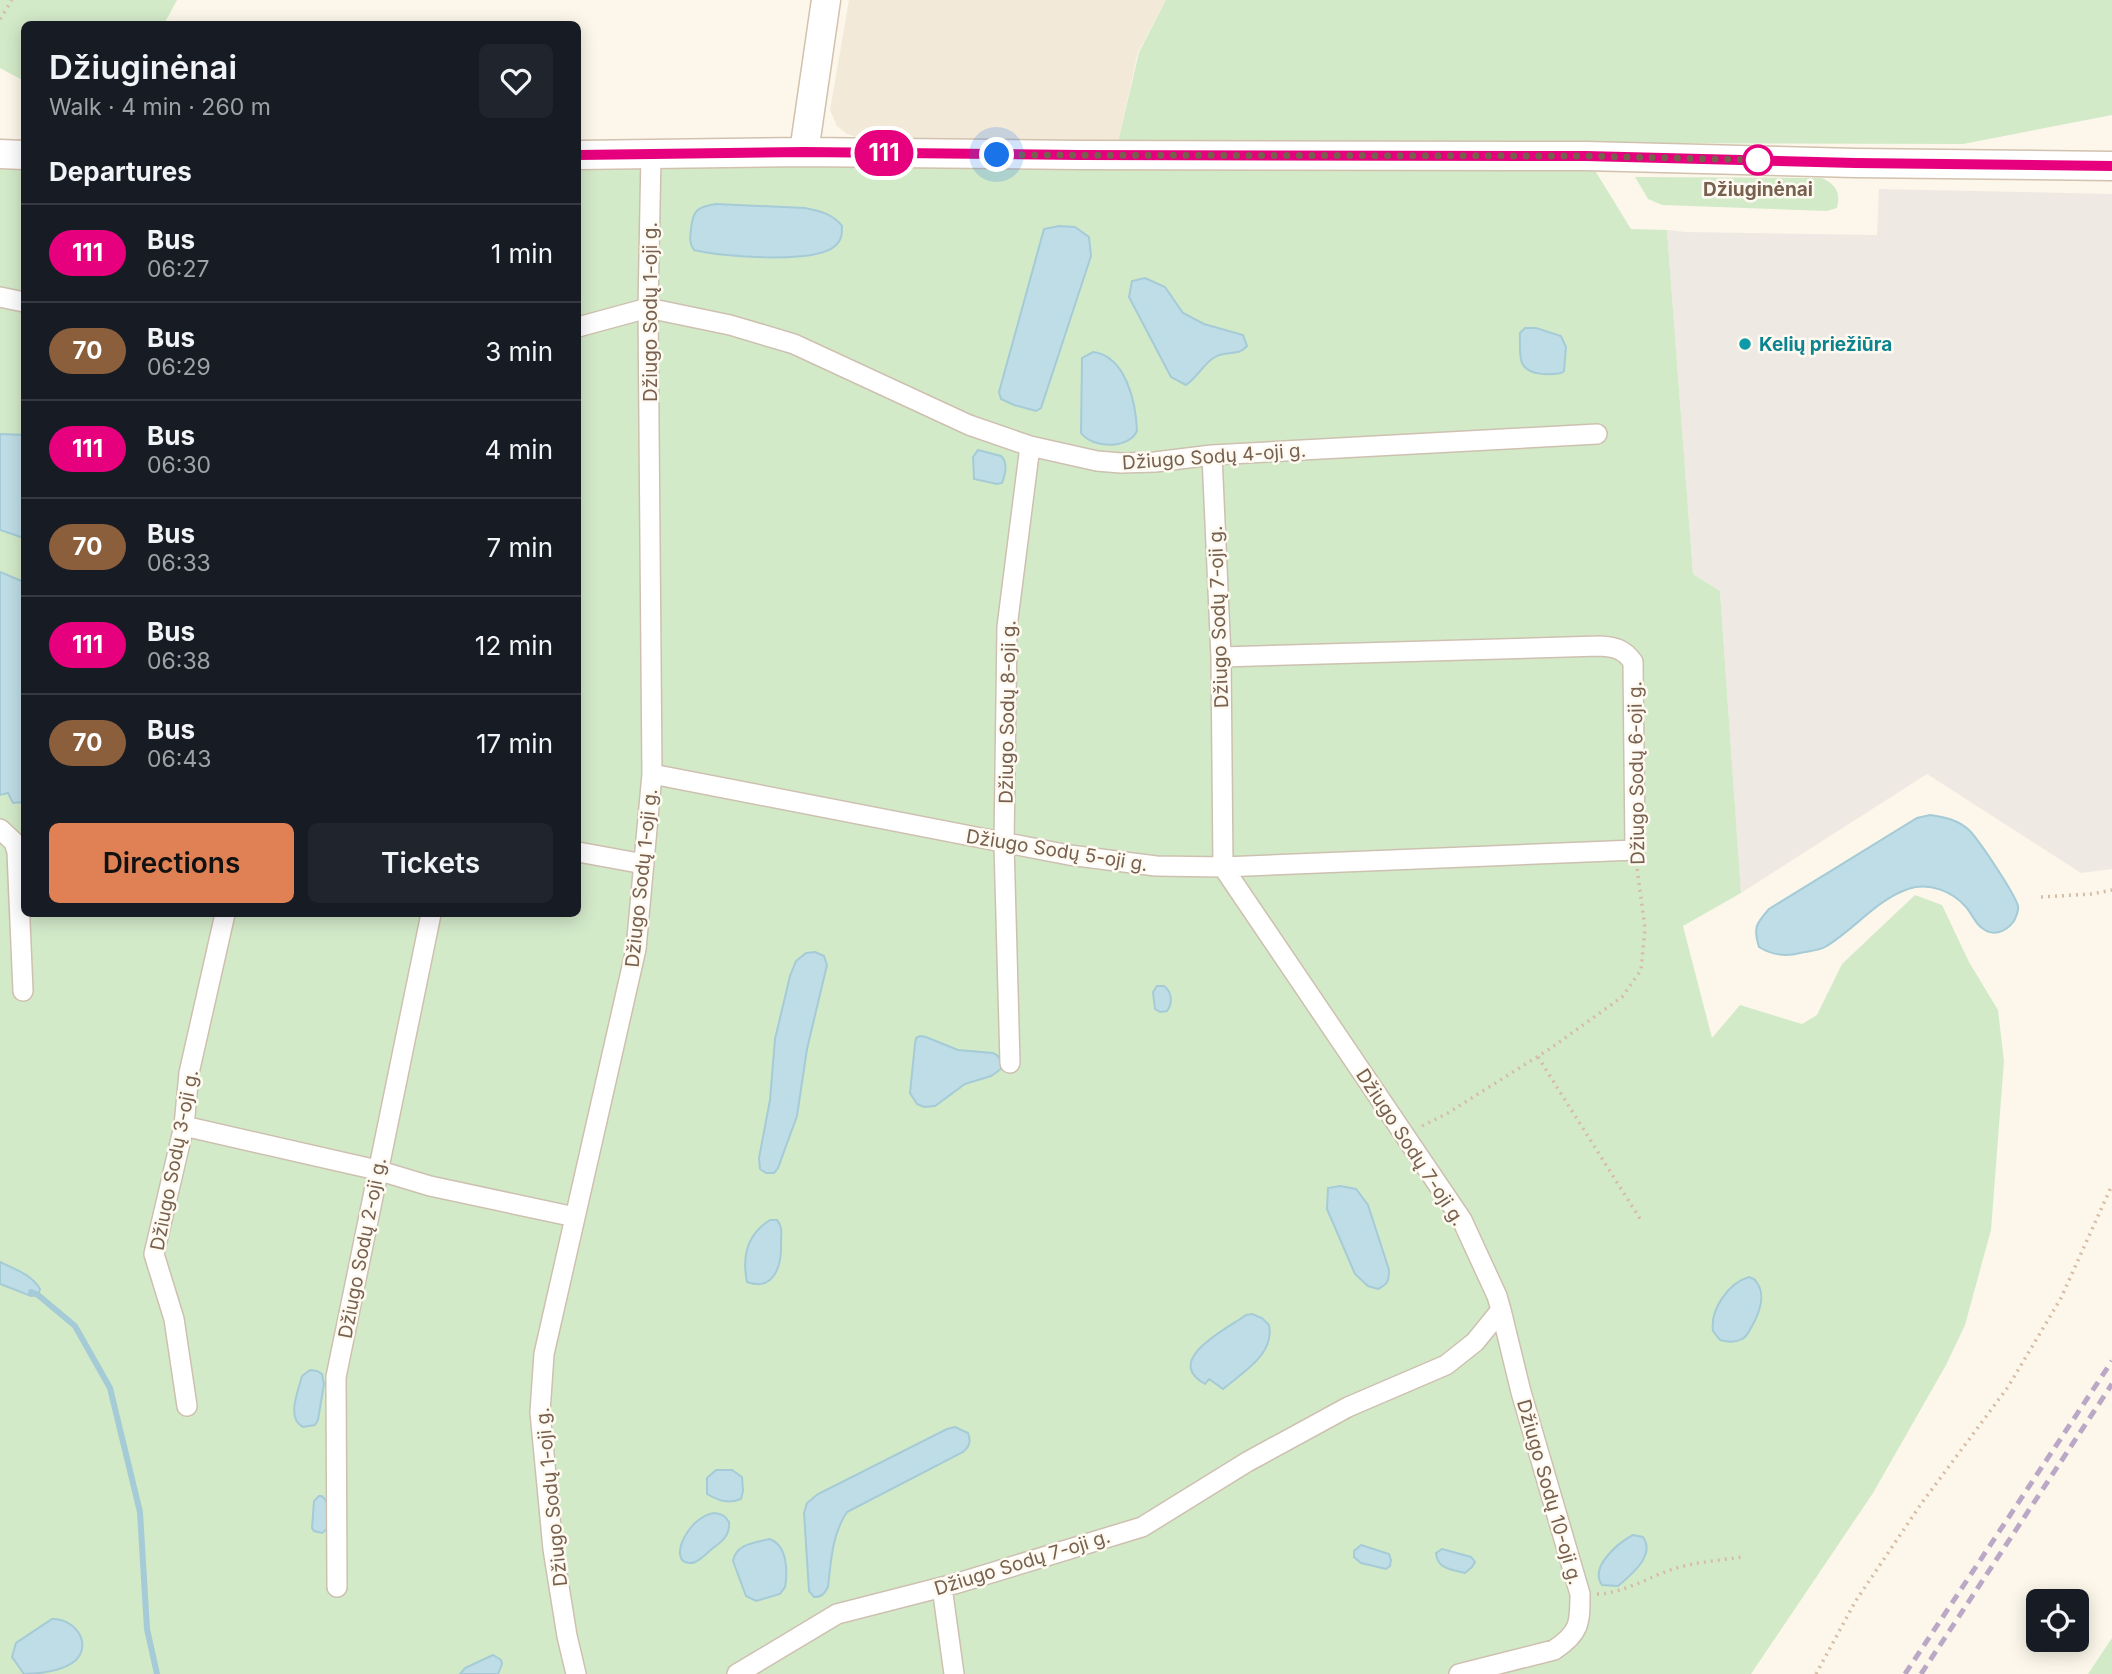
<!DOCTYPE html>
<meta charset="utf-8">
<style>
:root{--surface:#171b24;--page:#20242c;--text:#f1f3f6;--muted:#9ea1a6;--line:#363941;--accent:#e08055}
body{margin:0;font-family:Inter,sans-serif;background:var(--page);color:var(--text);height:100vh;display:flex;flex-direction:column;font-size:26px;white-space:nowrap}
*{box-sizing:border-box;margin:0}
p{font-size:23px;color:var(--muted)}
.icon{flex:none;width:38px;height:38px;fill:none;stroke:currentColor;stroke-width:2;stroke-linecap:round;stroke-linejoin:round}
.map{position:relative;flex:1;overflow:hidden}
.sheet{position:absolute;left:21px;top:21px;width:560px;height:896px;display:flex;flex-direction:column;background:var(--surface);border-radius:10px;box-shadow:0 4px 18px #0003}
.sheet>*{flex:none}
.badge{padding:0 14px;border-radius:23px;font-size:24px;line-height:46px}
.tools{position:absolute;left:2026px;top:1589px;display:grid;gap:14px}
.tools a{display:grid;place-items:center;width:63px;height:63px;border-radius:10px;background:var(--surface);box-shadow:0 4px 18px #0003;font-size:35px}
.you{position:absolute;width:35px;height:35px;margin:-18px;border:5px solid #fff;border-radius:50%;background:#1a73e8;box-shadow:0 0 0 10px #1a73e833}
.map>.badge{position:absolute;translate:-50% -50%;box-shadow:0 0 0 4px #fff}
h2{padding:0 28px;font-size:26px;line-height:63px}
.round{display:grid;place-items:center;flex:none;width:74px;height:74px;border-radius:10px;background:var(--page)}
.overview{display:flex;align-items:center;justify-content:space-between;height:119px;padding:0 28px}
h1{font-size:33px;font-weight:600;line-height:52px}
.primary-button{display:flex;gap:14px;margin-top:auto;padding:14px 28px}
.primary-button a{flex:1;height:80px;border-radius:10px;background:var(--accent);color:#111;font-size:28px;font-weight:600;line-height:80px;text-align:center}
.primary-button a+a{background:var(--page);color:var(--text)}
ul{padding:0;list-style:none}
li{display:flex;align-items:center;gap:21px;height:98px;padding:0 28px;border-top:2px solid var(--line)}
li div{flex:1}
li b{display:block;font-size:26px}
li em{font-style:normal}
li .badge{min-width:77px;font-weight:700;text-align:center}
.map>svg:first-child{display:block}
</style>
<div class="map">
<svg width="2112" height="1674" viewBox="0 0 2112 1674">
<rect width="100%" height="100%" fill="#fcf7ea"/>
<path fill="#f3e9d9" d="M 849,0 L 1166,0 L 1138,52 L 1118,142 L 871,142 L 847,134 L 837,126 L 830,110 Z"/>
<path fill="#eee9e3" d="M 1879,189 L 2112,194 L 2112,869 L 2081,873 L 1927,774 L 1741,893 L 1720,591 L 1693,574 L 1667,230 L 1686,232 L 1877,235 Z"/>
<path fill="#d3eac9" d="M 0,0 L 177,0 L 164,24 L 24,24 L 24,81 L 0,68 Z
M 1166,0 L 2112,0 L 2112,115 L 1963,144 L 1118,142 L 1139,52 Z
M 0,154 L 24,155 L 24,435 L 0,434 Z
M 578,155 L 1586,156 L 1631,229 L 1667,230 L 1693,574 L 1720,591 L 1741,893 L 1683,926 L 1712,1038 L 1740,1005 L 1802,1024 L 1817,1015 L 1842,964 L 1915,895 L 1942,905 L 1969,962 L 1998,1010 L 2004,1061 L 1991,1230 L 1965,1325 L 1946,1365 L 1873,1493 L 1751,1674 L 0,1674 L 0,1284 L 30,1296 L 37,1283 L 22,1272 L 0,1262 L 0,795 L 8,793 L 13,803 L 24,802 L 24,914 L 578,914 Z
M 1635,177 L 1822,178 C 1836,185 1841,192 1837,208 L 1827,211 L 1662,205 L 1648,199 Z
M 0,530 L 24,538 L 24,582 L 0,572 Z
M 2112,1638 L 2112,1674 L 2088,1674 Z"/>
<path fill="#bfdde6" stroke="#a5cbd7" stroke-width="2" d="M 716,204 L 805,208 C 820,211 833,214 842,226 C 842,234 842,240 835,246 C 816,264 720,257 694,250 C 689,243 690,238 691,229 C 693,210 697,207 716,204 Z
M 1059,226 L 1075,227 L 1089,237 L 1091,256 L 1041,408 L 1036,411 L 1014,405 L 1001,399 L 999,392 L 1044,229 Z
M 1145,278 L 1165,287 L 1183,313 L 1204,324 L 1243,335 L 1247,346 C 1238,357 1226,350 1215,357 C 1203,364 1198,377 1186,385 L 1171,377 L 1129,297 L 1132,281 Z
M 1525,328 L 1536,328 L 1561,336 L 1566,347 L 1564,371 L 1561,373 C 1550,375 1528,376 1522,363 C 1519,356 1520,342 1520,333 Z
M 1093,352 C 1126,356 1136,403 1137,431 C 1129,449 1093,449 1081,433 L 1082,358 Z
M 0,434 L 24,435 L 24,538 L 0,530 Z
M 978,450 L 1001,456 C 1008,462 1005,475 1002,483 L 997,484 L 974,479 L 973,457 Z
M 0,572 L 24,582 L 24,802 L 13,803 L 8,793 L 0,795 Z
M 1930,815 C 1945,817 1958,820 1969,830 C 1979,840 2015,894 2018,906 C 2019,911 2016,917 2014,921 C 2006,932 1993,937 1982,928 C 1975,923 1972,914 1966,907 C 1952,891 1929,882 1908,889 C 1876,900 1854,930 1825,947 C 1818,951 1808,951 1800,953 C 1785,957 1772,955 1759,947 C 1753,927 1756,924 1769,909 L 1917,818 Z
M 815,952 L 824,956 L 827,965 L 807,1049 L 797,1116 L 778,1168 L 774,1173 L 766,1173 L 760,1169 L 759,1158 L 770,1100 L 775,1039 L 790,976 L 796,961 L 806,953 Z
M 1157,986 L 1164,986 C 1172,992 1173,1003 1167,1011 L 1160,1012 L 1155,1009 L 1153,992 Z
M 920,1036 L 926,1037 L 958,1050 L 993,1053 C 1001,1056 1002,1062 1001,1069 L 991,1076 L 965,1084 L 935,1106 L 924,1107 L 917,1104 L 910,1093 L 915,1044 L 916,1038 Z
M 1340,1186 L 1356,1189 L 1368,1205 L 1389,1270 C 1389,1281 1388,1284 1378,1289 L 1368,1286 L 1355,1274 L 1327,1209 L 1328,1188 Z
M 770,1220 L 777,1220 C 783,1227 781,1234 781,1242 C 782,1264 775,1292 747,1282 C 742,1257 747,1234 770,1220 Z
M 0,1262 C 15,1269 32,1275 40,1289 L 38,1295 L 31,1296 L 0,1284 Z
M 1749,1277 L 1754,1279 C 1767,1292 1760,1312 1752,1326 C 1749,1331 1747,1337 1742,1339 C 1735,1343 1727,1342 1720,1340 L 1713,1331 C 1710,1310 1728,1283 1749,1277 Z
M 1252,1314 L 1262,1318 L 1269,1325 C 1275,1354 1243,1372 1223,1389 L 1209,1379 L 1205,1384 C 1162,1360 1227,1329 1246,1315 Z
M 310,1370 L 317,1371 L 322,1374 L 324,1384 L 318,1420 L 315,1425 L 303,1427 C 286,1418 298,1392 302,1376 Z
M 955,1427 L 968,1433 C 971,1441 970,1446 963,1452 L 847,1512 C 832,1534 831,1561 828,1587 C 824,1594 822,1597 814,1597 L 809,1591 L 804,1513 L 807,1503 L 818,1494 L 947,1429 Z
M 716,1470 L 732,1470 L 742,1477 L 743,1491 L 741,1499 C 728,1504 719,1501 707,1494 L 707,1478 Z
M 319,1496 L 322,1496 L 327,1502 L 328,1528 L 322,1533 L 314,1531 L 312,1528 L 314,1501 Z
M 714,1513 C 722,1514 725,1515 729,1522 C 730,1535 723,1541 713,1548 C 707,1553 697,1564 690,1563 C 667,1563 687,1517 714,1513 Z
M 1633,1535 L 1643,1537 C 1656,1555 1631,1575 1618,1586 L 1602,1585 C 1589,1567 1618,1543 1633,1535 Z
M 769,1539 C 787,1544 788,1571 785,1587 L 780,1594 L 756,1601 L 746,1596 L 733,1561 C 736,1544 754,1543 769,1539 Z
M 1361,1545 L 1389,1554 L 1391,1560 L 1390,1566 L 1386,1569 L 1361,1563 L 1354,1557 L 1354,1551 Z
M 1442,1549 L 1471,1557 L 1475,1562 L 1472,1567 L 1465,1573 C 1451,1569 1437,1569 1436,1553 Z
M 52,1619 C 73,1618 93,1642 76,1660 C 64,1671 39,1674 24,1674 L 12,1657 L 16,1643 Z
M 493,1655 L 501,1660 L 502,1664 L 498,1674 L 460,1674 L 465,1668 Z"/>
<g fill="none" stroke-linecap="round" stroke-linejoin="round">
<path stroke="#a5cbd7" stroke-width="6" d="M 31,1292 L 38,1295 L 75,1326 L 110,1388 L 140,1512 L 147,1629 L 157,1674"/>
<g stroke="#cec0b0" stroke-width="22">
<path id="minor" d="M 0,297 L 24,302
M 578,327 L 648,308 L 730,325 L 794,344 L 969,425 L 1030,446 L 1097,461 L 1121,463 L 1155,462 L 1212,455 L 1597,434
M 652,774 L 1069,855 L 1156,866 L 1223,867 L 1635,850 L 1633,662 C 1624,649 1615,647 1600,646 L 1221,657
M 0,829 L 14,842 L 17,852 L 23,991
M 578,852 L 644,864
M 1010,1063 L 1004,844 L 1007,627 L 1030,446
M 184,1126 L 377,1170 L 430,1186 L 575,1217
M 187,1406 L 174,1319 L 154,1254 L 184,1126 L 189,1073 L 225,914
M 337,1587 L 336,1377 L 431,914
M 942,1587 L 954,1674
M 576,1674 L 567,1636 L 553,1549 L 540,1412 L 544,1354 L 636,949 L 652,774 L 648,308 L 651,154
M 737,1674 L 837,1614 L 958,1583 L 1142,1527 L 1247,1462 L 1348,1407 L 1446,1365 L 1475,1342 L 1501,1310 L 1497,1296 L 1462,1220 L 1223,867 L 1221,657 L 1212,455
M 1459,1674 L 1554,1650 C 1580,1633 1580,1623 1580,1594 L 1521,1392 L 1501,1310"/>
</g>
<g stroke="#d1c1ae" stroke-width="31">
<path id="secondary" d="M 804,152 L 826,0
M 0,154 L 24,155
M 578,155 L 804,152 L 1080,155 L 1586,156 L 1855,163 L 2112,166"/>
</g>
<path stroke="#d6bca5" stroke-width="3.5" stroke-dasharray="2 5" stroke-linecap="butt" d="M 0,19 L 12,0
M 2041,897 L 2092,894 L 2112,890
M 1538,1057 L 1642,1222
M 1422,1126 L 1448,1113 L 1551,1048 L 1622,997 L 1641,970 L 1645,928 L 1637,868
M 1597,1594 C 1625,1593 1650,1576 1676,1568 C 1697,1562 1721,1560 1743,1557
M 1816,1674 L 1855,1602 L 1921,1504 L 2008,1387 L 2061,1298 L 2112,1185"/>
<use href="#minor" stroke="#fff" stroke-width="19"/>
<use href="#secondary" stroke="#fff" stroke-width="28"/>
<path stroke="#bba8c7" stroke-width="5" stroke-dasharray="10 7" stroke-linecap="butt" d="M 1905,1674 L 2112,1361
M 1921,1674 L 2112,1384"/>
</g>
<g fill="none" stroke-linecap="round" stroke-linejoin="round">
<g stroke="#fff" stroke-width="16">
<path id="line" d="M 578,155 L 804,152 L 1080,155 L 1586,156 L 1855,163 L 2112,166"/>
</g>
<use href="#line" stroke="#e6007e" stroke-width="10"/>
<path stroke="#77604e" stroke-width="7" stroke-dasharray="0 12.6" d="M 997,155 L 1586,156 L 1758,160"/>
</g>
<circle fill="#fff" stroke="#e6007e" stroke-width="3.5" cx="1758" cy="160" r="14"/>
<circle fill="#0f9aa8" stroke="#fefaf1" stroke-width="2.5" cx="1745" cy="344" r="7"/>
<g text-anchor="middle" stroke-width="5" stroke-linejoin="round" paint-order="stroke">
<g font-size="19" font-weight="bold" fill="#77604e" stroke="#fefaf1">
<text x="1758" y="196">Džiuginėnai</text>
</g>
<g font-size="19" fill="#77604e" stroke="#fefaf1">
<text transform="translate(650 312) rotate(-90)" y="7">Džiugo Sodų 1-oji g.</text>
<text transform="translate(1214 456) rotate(-4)" y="7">Džiugo Sodų 4-oji g.</text>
<text transform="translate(1218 617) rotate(-92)" y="7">Džiugo Sodų 7-oji g.</text>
<text transform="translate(1007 712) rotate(-89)" y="7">Džiugo Sodų 8-oji g.</text>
<text transform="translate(1636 773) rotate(-91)" y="7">Džiugo Sodų 6-oji g.</text>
<text transform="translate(1057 850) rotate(9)" y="7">Džiugo Sodų 5-oji g.</text>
<text transform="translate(641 878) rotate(-84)" y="7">Džiugo Sodų 1-oji g.</text>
<text transform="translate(1411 1147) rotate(57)" y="7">Džiugo Sodų 7-oji g.</text>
<text transform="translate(174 1160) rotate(-79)" y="7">Džiugo Sodų 3-oji g.</text>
<text transform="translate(362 1248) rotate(-79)" y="7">Džiugo Sodų 2-oji g.</text>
<text transform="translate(1550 1492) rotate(74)" y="7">Džiugo Sodų 10-oji g.</text>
<text transform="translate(551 1497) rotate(-96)" y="7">Džiugo Sodų 1-oji g.</text>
<text transform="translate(1022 1562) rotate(-17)" y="7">Džiugo Sodų 7-oji g.</text>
</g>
<g font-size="19" font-weight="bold" fill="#0d838f" stroke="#fefaf1" text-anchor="start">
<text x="1759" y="351">Kelių priežiūra</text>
</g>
</g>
</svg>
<div class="tools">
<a><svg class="icon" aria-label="locate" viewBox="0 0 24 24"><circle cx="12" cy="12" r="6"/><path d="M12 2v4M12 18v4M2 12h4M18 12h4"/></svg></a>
</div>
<div class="you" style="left:997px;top:155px"></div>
<b class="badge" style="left:884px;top:153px;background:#e6007e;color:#fff">111</b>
<section class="sheet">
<div class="overview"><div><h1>Džiuginėnai</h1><p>Walk · 4 min · 260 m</p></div><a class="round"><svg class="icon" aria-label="heart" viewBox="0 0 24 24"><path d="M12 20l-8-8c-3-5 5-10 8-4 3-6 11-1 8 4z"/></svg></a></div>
<h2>Departures</h2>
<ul>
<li><span class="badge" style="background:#e6007e;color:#fff">111</span><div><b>Bus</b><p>06:27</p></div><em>1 min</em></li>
<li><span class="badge" style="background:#8b5e3c;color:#fff">70</span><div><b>Bus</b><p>06:29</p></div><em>3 min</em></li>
<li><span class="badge" style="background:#e6007e;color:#fff">111</span><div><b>Bus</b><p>06:30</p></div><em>4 min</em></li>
<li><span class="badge" style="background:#8b5e3c;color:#fff">70</span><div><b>Bus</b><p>06:33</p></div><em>7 min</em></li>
<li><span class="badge" style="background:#e6007e;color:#fff">111</span><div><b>Bus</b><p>06:38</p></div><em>12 min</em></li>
<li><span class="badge" style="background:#8b5e3c;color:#fff">70</span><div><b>Bus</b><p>06:43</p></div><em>17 min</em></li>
</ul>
<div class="primary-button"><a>Directions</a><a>Tickets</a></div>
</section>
</div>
